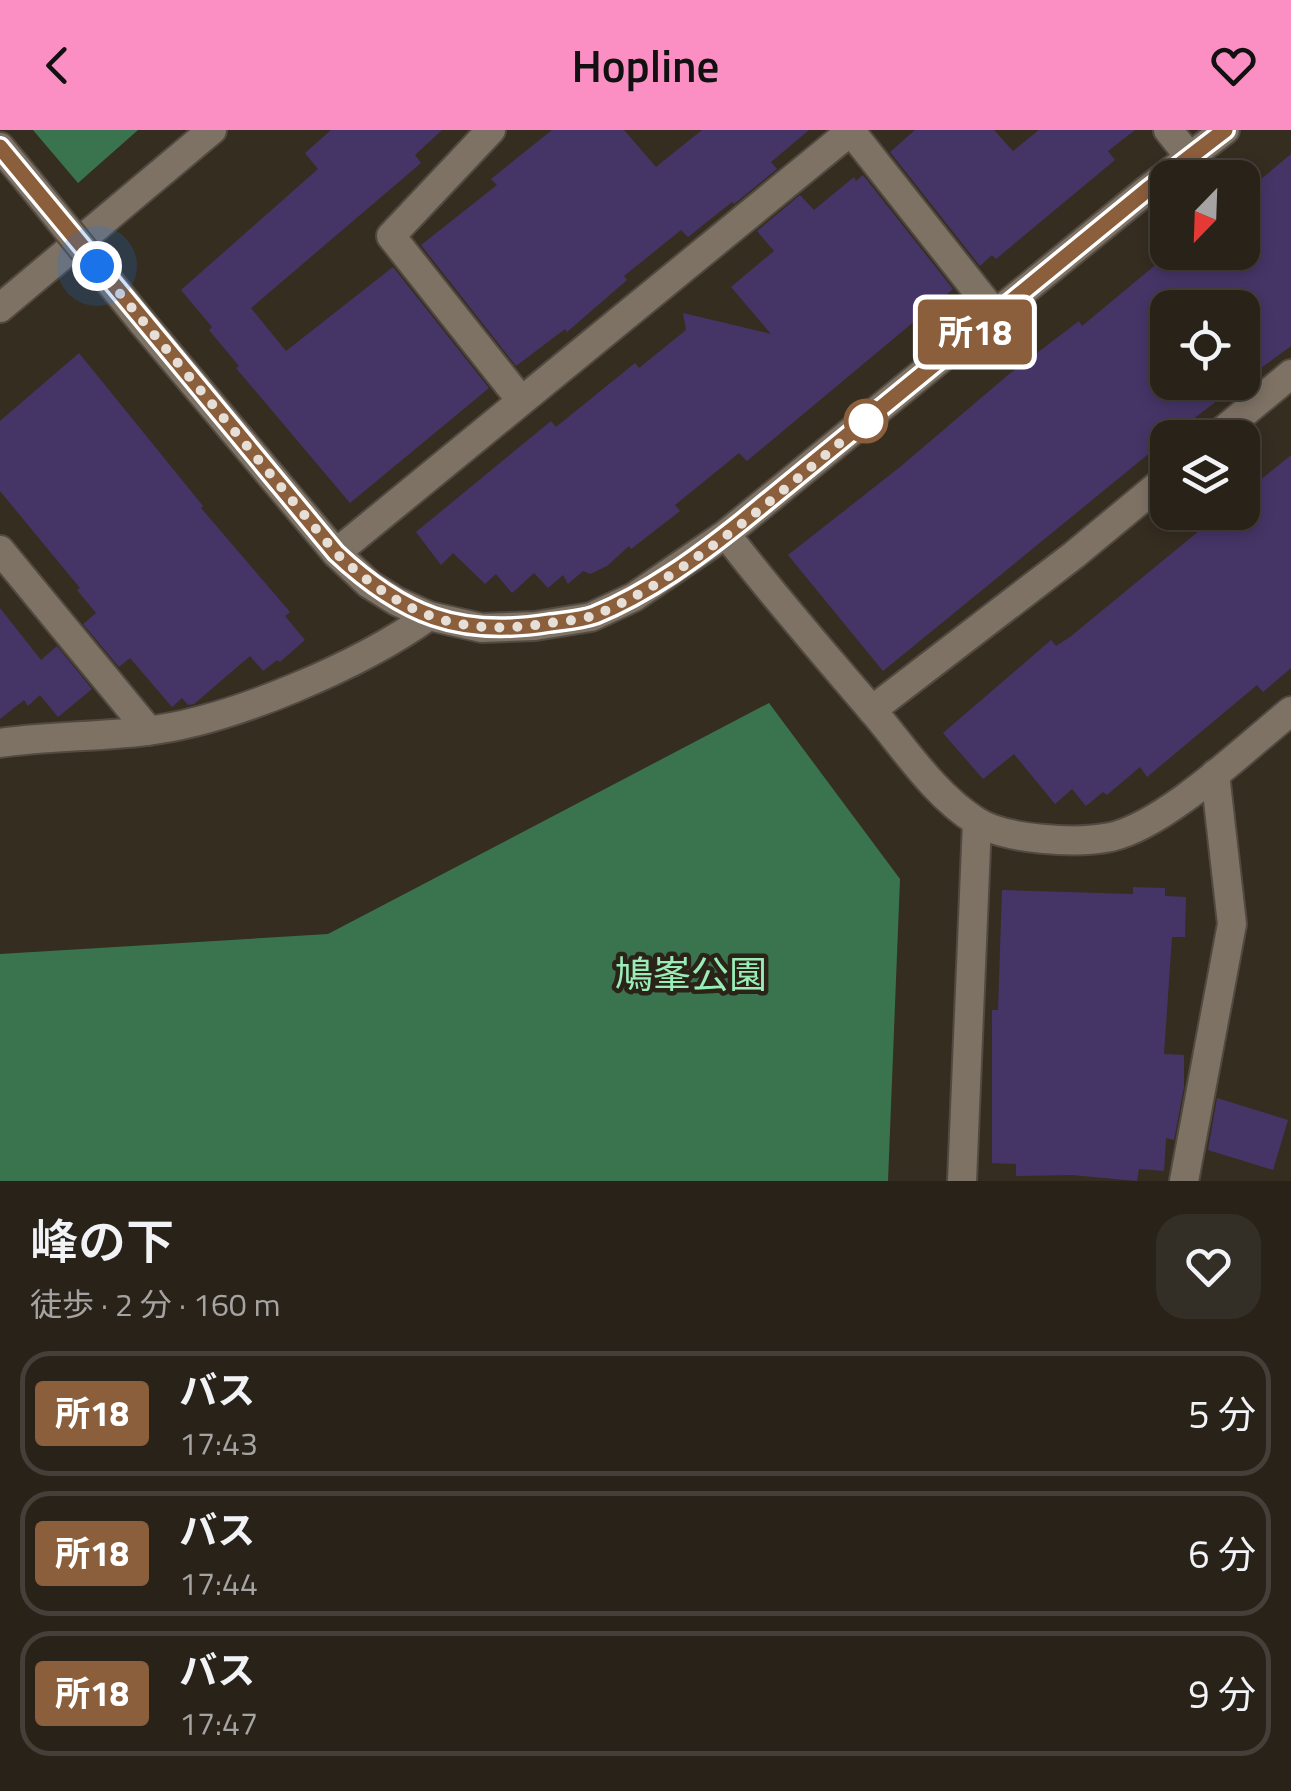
<!DOCTYPE html>
<html lang="ja">
<meta charset="utf-8">
<style>
:root{--surface:#282219;--page:#342f26;--text:#f1f3f6;--muted:#a5a4a2;--line:#443f38;--accent:#fb8fc4}
body{margin:0;font-family:"Titillium Web","Noto Sans JP",sans-serif;background:var(--page);color:var(--text);height:100vh;display:flex;flex-direction:column;font-size:38px;white-space:nowrap}
*{box-sizing:border-box;margin:0}
p{font-size:32px;color:var(--muted)}
.icon{flex:none;width:55px;height:55px;fill:none;stroke:currentColor;stroke-width:2;stroke-linecap:round;stroke-linejoin:round}
.map{position:relative;height:1051px;overflow:hidden}
.side{display:flex;flex-direction:column;background:var(--surface);flex:1}
.side>*{flex:none}
.badge{padding:0 20px;border-radius:8px;font-size:35px;line-height:65px}
.needle{width:65px;rotate:203deg}
.tools{position:absolute;left:1150px;top:30px;display:grid;gap:20px}
.tools a{display:grid;place-items:center;width:110px;height:110px;border-radius:20px;background:var(--surface);box-shadow:0 5px 15px #0003,0 0 0 2px var(--line);font-size:50px}
.you{position:absolute;width:50px;height:50px;margin:-25px;border:8px solid #fff;border-radius:50%;background:#1a73e8;box-shadow:0 0 0 15px #1a73e833}
.map>.badge{position:absolute;translate:-50% -50%;box-shadow:0 0 0 5px #fff}
.round{display:grid;place-items:center;flex:none;width:105px;height:105px;border-radius:30px;background:var(--page)}
.head{display:flex;align-items:center;justify-content:space-between;height:170px;padding:0 30px}
h1{font-size:48px;font-weight:600;line-height:75px}
ul{padding:0;list-style:none}
li{display:flex;align-items:center;gap:30px;height:125px;margin:0 20px 15px;padding:0 10px;border:5px solid var(--line);border-radius:30px}
li div{flex:1}
li b{display:block;font-size:38px}
li em{font-style:normal}
li .badge{min-width:110px;font-weight:700;text-align:center}
header{display:flex;justify-content:space-between;align-items:center;height:130px;padding:0 30px;background:var(--accent);color:#111;font-size:45px;font-weight:600}
.map>svg:first-child{display:block}
</style>
<header><svg class="icon" aria-label="back" viewBox="0 0 24 24"><path d="M15 5l-7 7 7 7"/></svg>Hopline<svg class="icon" aria-label="heart" viewBox="0 0 24 24"><path d="M12 20l-8-8c-3-5 5-10 8-4 3-6 11-1 8 4z"/></svg></header>
<div class="map">
<svg width="1291" height="1051" viewBox="0 0 1291 1051">
<rect width="100%" height="100%" fill="#362d21"/>
<path fill="#3a744f" d="M 33,0 L 138,0 L 78,53 Z
M 769,573 L 900,749 L 888,1051 L 0,1051 L 0,824 L 328,804 Z"/>
<path fill="#453567" d="M 331,0 L 442,0 L 415,25 L 421,33 L 251,178 L 286,221 L 393,137 L 489,258 L 350,373 L 236,238 L 239,236 L 209,200 L 212,197 L 181,160 L 318,39 L 305,23 Z
M 552,0 L 624,0 L 656,37 L 702,0 L 809,0 L 771,32 L 777,39 L 734,74 L 732,72 L 688,107 L 681,100 L 624,146 L 627,150 L 567,202 L 565,199 L 516,236 L 421,115 L 497,55 L 491,49 Z
M 915,0 L 994,0 L 1013,21 L 1039,0 L 1135,0 L 1108,21 L 1115,30 L 996,129 L 992,125 L 980,136 L 890,22 Z
M 1291,24 L 1291,216 L 1242,252 L 1242,178 L 1168,178 L 1168,190 L 1148,207 L 1168,228 L 1168,252 L 1242,252 L 1168,308 L 883,541 L 788,425 L 900,337 L 1008,245 L 1079,191 L 1082,196 L 1171,122 L 1242,122 L 1242,65 Z
M 863,45 L 953,159 L 747,331 L 739,323 L 675,375 L 680,381 L 631,419 L 629,416 L 607,436 L 590,444 L 583,441 L 568,454 L 563,445 L 548,458 L 534,443 L 512,463 L 496,444 L 485,454 L 453,423 L 441,435 L 416,402 L 551,291 L 556,297 L 635,233 L 639,238 L 686,200 L 683,183 L 771,204 L 731,157 L 774,121 L 757,101 L 800,65 L 814,80 L 854,47 L 856,51 Z
M 79,223 L 203,376 L 201,378 L 290,482 L 285,486 L 305,510 L 280,532 L 277,530 L 263,541 L 250,526 L 194,574 L 188,575 L 182,568 L 172,577 L 130,528 L 119,537 L 83,494 L 96,483 L 77,460 L 80,458 L 0,361 L 0,291 Z
M 1291,325 L 1291,538 L 1263,562 L 1257,555 L 1147,647 L 1140,637 L 1107,665 L 1103,662 L 1086,676 L 1072,659 L 1055,674 L 1014,624 L 983,649 L 943,603 L 1051,510 L 1056,516 L 1070,507 L 1222,382 L 1242,382 L 1242,365 Z
M 0,478 L 41,530 L 57,516 L 92,559 L 58,587 L 40,565 L 28,576 L 24,570 L 0,589 Z
M 1133,757 L 1165,758 L 1165,766 L 1186,767 L 1185,807 L 1172,807 L 1164,924 L 1184,925 L 1184,957 L 1174,1010 L 1166,1008 L 1164,1041 L 1139,1039 L 1137,1051 L 1072,1045 L 1016,1046 L 1016,1034 L 992,1033 L 992,880 L 998,880 L 1002,760 L 1133,764 Z
M 1217,968 L 1288,990 L 1273,1040 L 1208,1020 Z"/>
<g fill="none" stroke-linecap="round" stroke-linejoin="round">
<g stroke="#524a40" stroke-width="32">
<path id="minor" d="M 491,0 L 391,106 L 520,269
M 850,0 L 996,185
M 1214,308 L 1291,244
M 0,420 L 149,601
M 336,423 L 851,1
M 872,580 L 1074,425 L 1168,347
M 0,613 C 49,606 97,607 146,601 C 229,592 361,535 429,486
M 962,1051 L 977,693
M 1184,1051 L 1232,794 L 1215,644"/>
</g>
<g stroke="#524a40" stroke-width="32">
<path id="tertiary" d="M 1168,0 L 1189,26
M 0,17 L 29,52
M 0,178 L 212,0
M 142,192 L 336,423 L 369,454 L 396,471 L 429,486 L 482,498 L 535,496 L 591,487 L 634,467 L 726,404 L 1147,60 L 1225,0
M 726,404 C 774,467 826,526 877,586 C 907,622 936,666 976,691 C 1005,710 1077,714 1111,707 C 1167,694 1245,618 1291,581"/>
</g>
<use href="#minor" stroke="#7e7265" stroke-width="28"/>
<use href="#tertiary" stroke="#7e7265" stroke-width="28"/>
<g stroke="#524a40" stroke-width="32" stroke-linecap="butt">
<path id="tertiary-bridge" d="M 29,52 L 142,192"/>
</g>
<use href="#tertiary-bridge" stroke="#7e7265" stroke-width="28"/>
</g>
<g fill="none" stroke-linecap="round" stroke-linejoin="round">
<g stroke="#fff" stroke-width="22">
<path id="line" d="M 0,17 L 336,423 C 402,485 459,508 550,493 C 565,491 581,490 595,485 C 649,463 698,427 743,391 L 1147,60 L 1225,0"/>
</g>
<use href="#line" stroke="#8b5e3c" stroke-width="15"/>
<path stroke="#e5dfd8" stroke-width="10" stroke-dasharray="0 18" d="M 97,136 L 336,423 C 402,485 458,508 550,493 C 564,491 581,490 595,485 C 691,447 797,347 878,281 L 866,291"/>
</g>
<circle fill="#fff" stroke="#8b5e3c" stroke-width="5" cx="866" cy="291" r="20"/>
<g text-anchor="middle" stroke-width="9" stroke-linejoin="round" paint-order="stroke">
<g font-size="38" fill="#98eeb6" stroke="#2c2318">
<text x="691" y="858">鳩峯公園</text>
</g>
</g>
</svg>
<div class="tools">
<a><svg class="needle" viewBox="-14 -14 28 28"><path d="M0-13l5 13h-10z" fill="#e53935"/><path d="M0 13l5-13h-10z" fill="#a5a4a2"/></svg></a>
<a><svg class="icon" aria-label="locate" viewBox="0 0 24 24"><circle cx="12" cy="12" r="6"/><path d="M12 2v4M12 18v4M2 12h4M18 12h4"/></svg></a>
<a><svg class="icon" aria-label="layers" viewBox="0 0 24 24"><path d="M12 4l9 5-9 5-9-5zM3 14l9 5 9-5"/></svg></a>
</div>
<div class="you" style="left:97px;top:136px"></div>
<b class="badge" style="left:975px;top:202px;background:#8b5e3c;color:#fff">所18</b>
</div>
<section class="side">
<div class="head"><div><h1>峰の下</h1><p>徒歩 · 2 分 · 160 m</p></div><a class="round"><svg class="icon" aria-label="heart" viewBox="0 0 24 24"><path d="M12 20l-8-8c-3-5 5-10 8-4 3-6 11-1 8 4z"/></svg></a></div>
<ul>
<li><span class="badge" style="background:#8b5e3c;color:#fff">所18</span><div><b>バス</b><p>17:43</p></div><em>5 分</em></li>
<li><span class="badge" style="background:#8b5e3c;color:#fff">所18</span><div><b>バス</b><p>17:44</p></div><em>6 分</em></li>
<li><span class="badge" style="background:#8b5e3c;color:#fff">所18</span><div><b>バス</b><p>17:47</p></div><em>9 分</em></li>
</ul>
</section>
